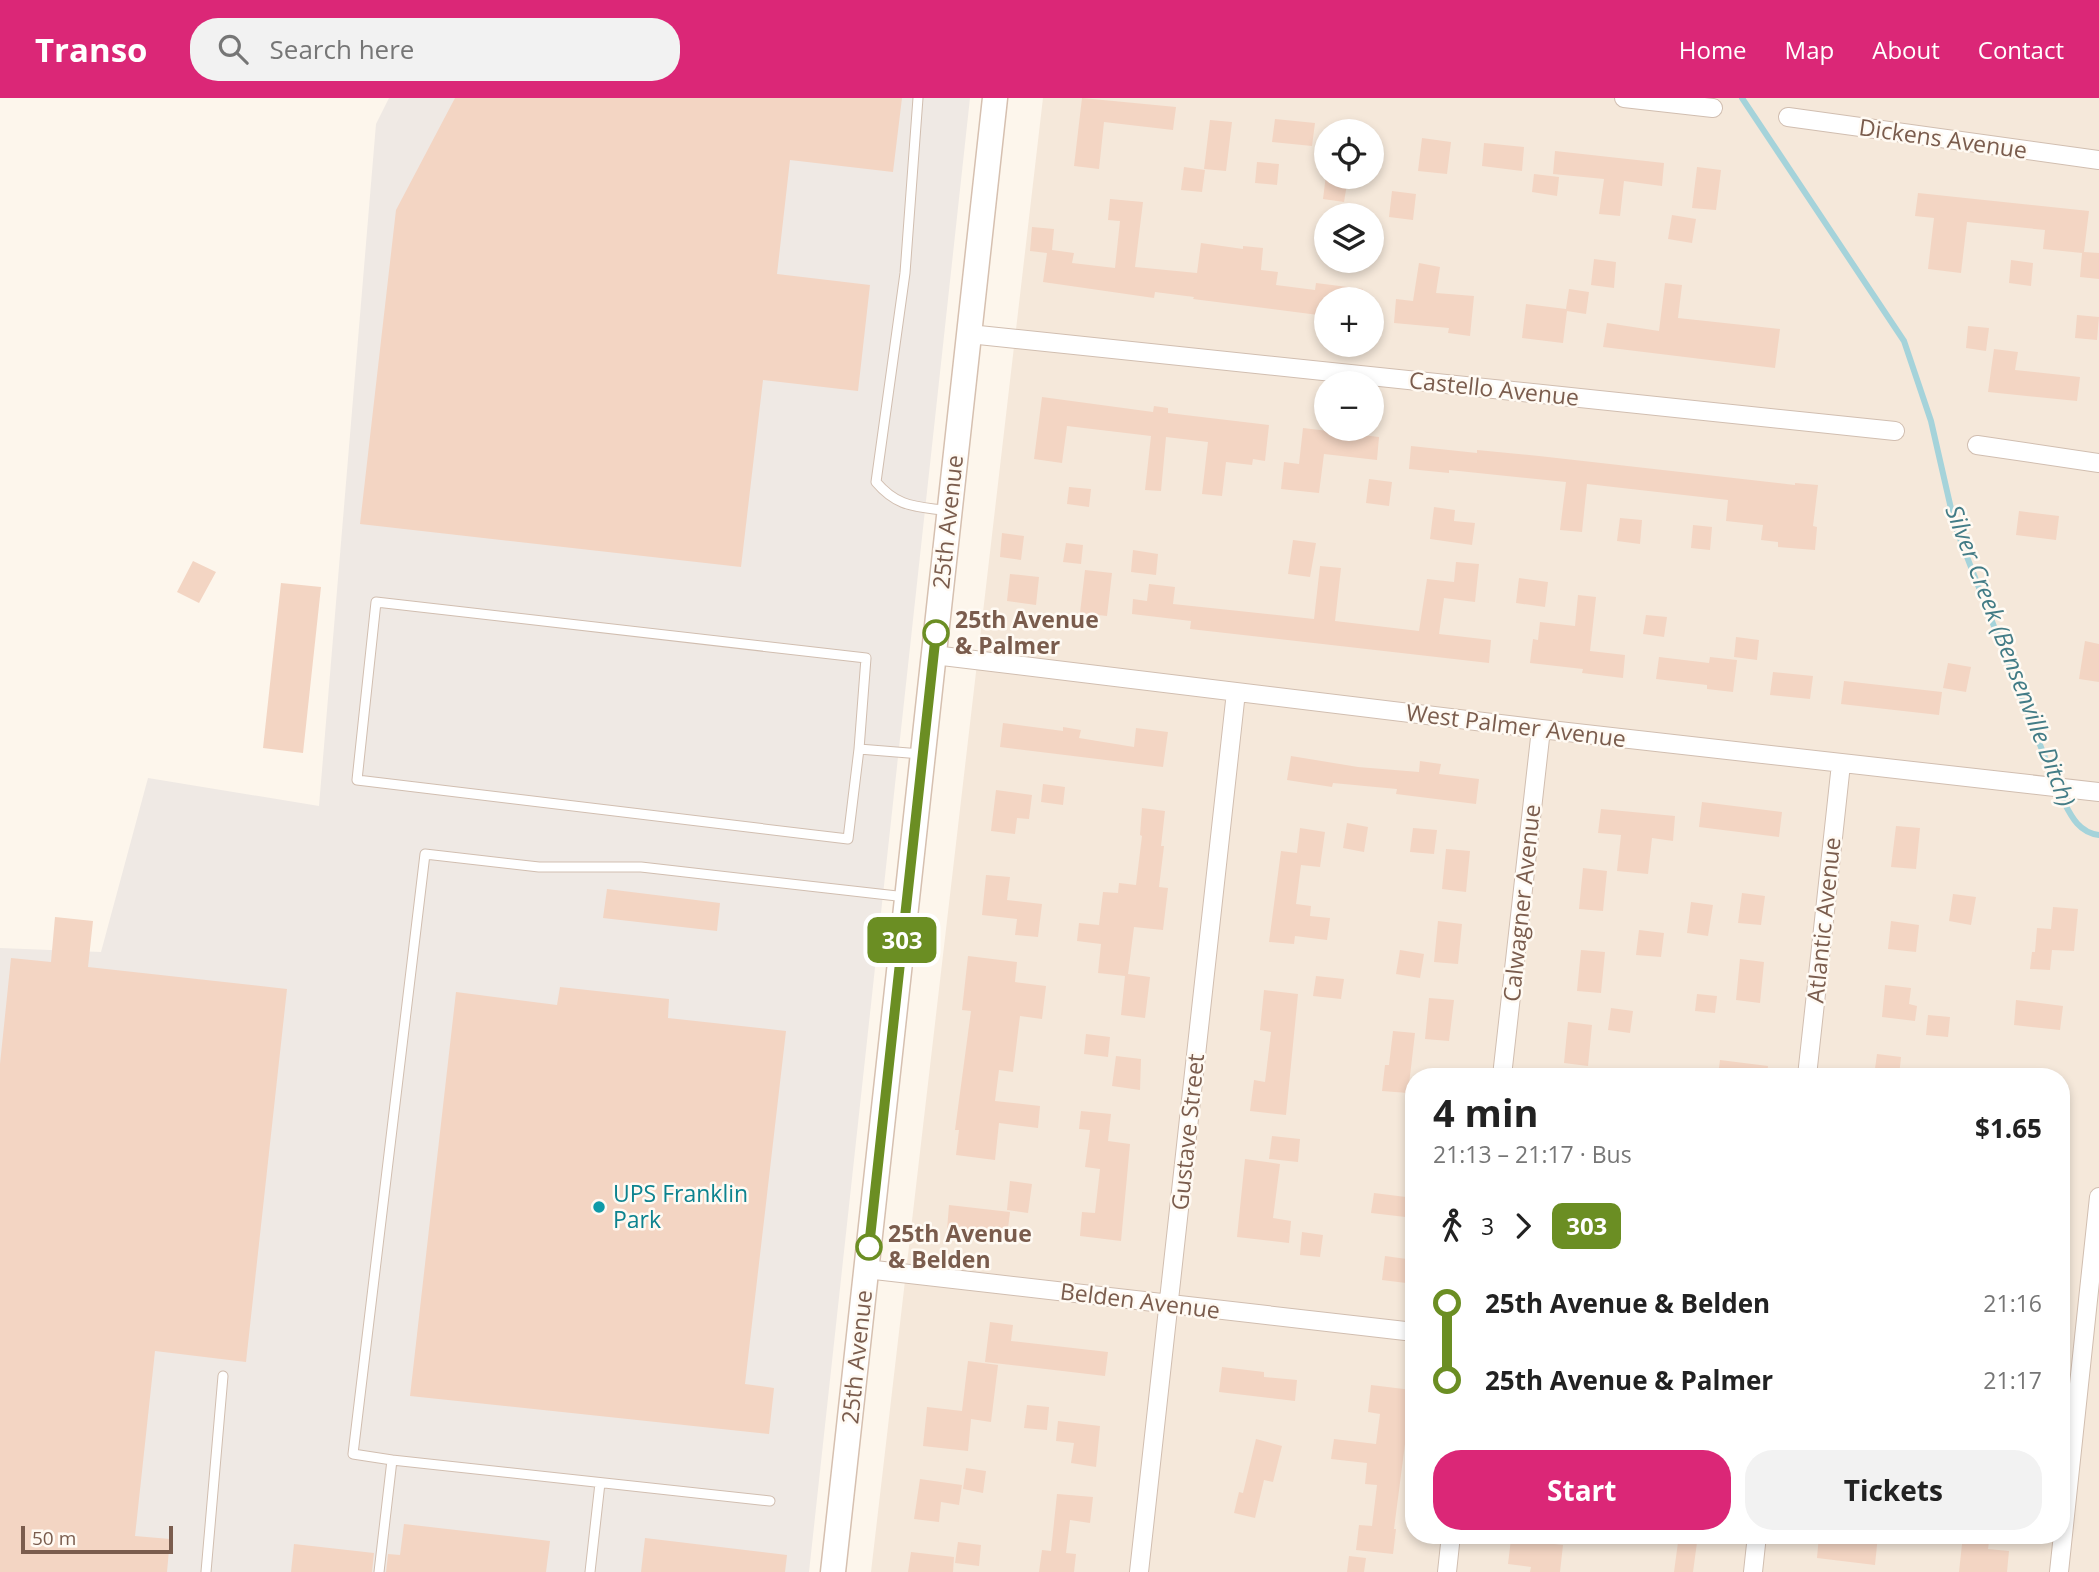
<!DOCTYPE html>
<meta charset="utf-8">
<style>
:root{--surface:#fff;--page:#f2f2f2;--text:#222;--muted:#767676;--accent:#db2777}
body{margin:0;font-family:"Open Sans",sans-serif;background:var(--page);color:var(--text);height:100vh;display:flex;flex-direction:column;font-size:26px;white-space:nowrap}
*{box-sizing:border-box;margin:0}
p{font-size:23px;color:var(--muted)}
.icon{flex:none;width:38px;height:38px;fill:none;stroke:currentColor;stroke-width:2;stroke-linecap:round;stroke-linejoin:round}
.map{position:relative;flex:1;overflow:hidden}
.details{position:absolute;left:1405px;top:970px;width:665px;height:476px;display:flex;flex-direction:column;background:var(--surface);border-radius:28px;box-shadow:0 4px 10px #0003}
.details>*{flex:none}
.badge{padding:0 14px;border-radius:10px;font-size:24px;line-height:46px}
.controls{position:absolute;left:1314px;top:21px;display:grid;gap:14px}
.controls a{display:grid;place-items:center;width:70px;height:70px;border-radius:50%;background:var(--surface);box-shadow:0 4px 10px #0003;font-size:35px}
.scale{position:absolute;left:21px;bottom:18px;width:152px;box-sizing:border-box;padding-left:7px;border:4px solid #7a5c4d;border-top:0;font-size:19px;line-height:24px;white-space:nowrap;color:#7a5c4d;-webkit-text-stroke:5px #fffaf3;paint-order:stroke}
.map>.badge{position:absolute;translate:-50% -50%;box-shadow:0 0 0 4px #fff}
.legs{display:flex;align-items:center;gap:10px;height:77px;padding:0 28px;font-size:23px}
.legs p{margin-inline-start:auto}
.summary{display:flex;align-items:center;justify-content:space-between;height:119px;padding:0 28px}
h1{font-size:38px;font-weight:700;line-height:52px}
.primary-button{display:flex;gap:14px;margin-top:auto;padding:14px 28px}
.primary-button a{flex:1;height:80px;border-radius:28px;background:var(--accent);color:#fff;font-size:28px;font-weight:700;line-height:80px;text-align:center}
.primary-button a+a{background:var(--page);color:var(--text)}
ul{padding:0 28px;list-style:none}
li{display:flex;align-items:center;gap:24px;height:77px;font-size:26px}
li i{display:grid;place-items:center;width:10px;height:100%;margin:0 9px;background:currentColor}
li i::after{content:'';width:18px;height:18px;margin:-9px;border:5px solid;border-radius:50%;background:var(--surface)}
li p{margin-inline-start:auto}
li:first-child i{background:linear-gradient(#0000 50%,currentColor 0)}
li:last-child i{background:linear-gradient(currentColor 50%,#0000 0)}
header{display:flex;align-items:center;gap:42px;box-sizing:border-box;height:98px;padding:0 35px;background:var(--accent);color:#fff}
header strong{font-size:33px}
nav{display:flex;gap:38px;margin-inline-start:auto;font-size:24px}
.search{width:490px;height:63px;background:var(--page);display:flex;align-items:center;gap:18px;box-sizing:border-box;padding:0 24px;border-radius:28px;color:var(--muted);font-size:26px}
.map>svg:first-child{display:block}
</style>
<header>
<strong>Transo</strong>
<div class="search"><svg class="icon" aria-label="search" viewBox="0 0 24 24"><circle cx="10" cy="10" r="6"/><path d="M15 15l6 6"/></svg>Search here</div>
<nav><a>Home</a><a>Map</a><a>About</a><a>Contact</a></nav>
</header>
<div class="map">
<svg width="2099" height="1474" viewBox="0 0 2099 1474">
<rect width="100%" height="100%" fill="#fdf6ec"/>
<path fill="#f5e8da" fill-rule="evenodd" d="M 1043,0 L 2099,0 L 2099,1474 L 871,1474 ZM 1326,33 L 1372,33 L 1372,79 L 1326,79 ZM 1326,117 L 1372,117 L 1372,163 L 1326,163 ZM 1326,201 L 1372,201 L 1372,247 L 1326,247 ZM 1326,285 L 1372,285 L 1372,331 L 1326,331 ZM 1414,978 L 2062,978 L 2062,1437 L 1414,1437 Z"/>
<path fill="#efe9e4" d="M 389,0 L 970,0 L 809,1474 L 0,1474 L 0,850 L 101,854 L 148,680 L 319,708 L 376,26 Z"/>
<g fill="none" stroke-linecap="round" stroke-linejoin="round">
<path stroke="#a5d3da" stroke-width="6" d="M 1742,0 L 1904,243 L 1931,323 L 1955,428 L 2058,693 C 2069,712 2075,734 2099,737"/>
</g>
<path fill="#f3d5c3" d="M 455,0 L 902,0 L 893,74 L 790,62 L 777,176 L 870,187 L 858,293 L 763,282 L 741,469 L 360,426 L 396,112 Z
M 1082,0 L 1176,9 L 1173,32 L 1104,24 L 1099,71 L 1074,68 Z
M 1275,21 L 1315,25 L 1312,48 L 1272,44 Z
M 1210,22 L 1232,24 L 1226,73 L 1204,71 Z
M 1422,40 L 1451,44 L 1447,76 L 1418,73 Z
M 1484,45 L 1524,49 L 1522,73 L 1482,68 Z
M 1555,53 L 1664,65 L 1662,88 L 1624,83 L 1620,118 L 1599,116 L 1604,81 L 1553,76 Z
M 1257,64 L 1279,66 L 1277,87 L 1255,85 Z
M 1184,69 L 1205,72 L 1202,94 L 1181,92 Z
M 1697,69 L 1721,72 L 1716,112 L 1692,110 Z
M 1534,76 L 1559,79 L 1557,98 L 1532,94 Z
M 1326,77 L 1326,79 L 1348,80 L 1344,104 L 1323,101 Z
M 1392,93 L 1416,96 L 1413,122 L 1389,119 Z
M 1918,95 L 2089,113 L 2084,154 L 2099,155 L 2099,181 L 2080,179 L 2082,155 L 2043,151 L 2045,132 L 1967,124 L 1961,175 L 1928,171 L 1934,120 L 1915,118 Z
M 1110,101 L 1143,104 L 1135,169 L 1197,175 L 1201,145 L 1243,151 L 1243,148 L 1263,150 L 1261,172 L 1278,174 L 1276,187 L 1315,192 L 1316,185 L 1363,191 L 1362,201 L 1326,201 L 1326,218 L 1193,201 L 1194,199 L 1155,194 L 1154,200 L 1043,184 L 1047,155 L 1030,153 L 1032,129 L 1054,131 L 1052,152 L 1074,155 L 1072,165 L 1115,170 L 1120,123 L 1108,122 Z
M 1672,117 L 1696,121 L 1692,145 L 1668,141 Z
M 1594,161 L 1616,164 L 1614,190 L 1591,187 Z
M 2011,162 L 2033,165 L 2031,188 L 2009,185 Z
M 1419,165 L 1440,169 L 1436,195 L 1474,198 L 1470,238 L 1448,235 L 1449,230 L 1394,225 L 1396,201 L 1413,203 Z
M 1665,185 L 1682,187 L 1678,220 L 1780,231 L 1775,270 L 1603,249 L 1607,225 L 1659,233 Z
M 1569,191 L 1589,194 L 1586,216 L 1567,213 L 1563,245 L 1522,240 L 1526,206 L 1566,211 Z
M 2077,217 L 2099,219 L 2097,242 L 2075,240 Z
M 1968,228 L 1989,230 L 1986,253 L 1966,250 Z
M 1994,251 L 2018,254 L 2015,272 L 2080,279 L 2077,303 L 1988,294 Z
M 1042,299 L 1153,314 L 1154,308 L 1168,310 L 1168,315 L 1269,327 L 1265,363 L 1253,361 L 1252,367 L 1226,364 L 1222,398 L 1202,396 L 1208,344 L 1166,339 L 1161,393 L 1145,392 L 1151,338 L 1067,328 L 1062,365 L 1034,361 Z
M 1303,330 L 1379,339 L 1377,362 L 1324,356 L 1319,395 L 1281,391 L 1284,364 L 1299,366 Z
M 1411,348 L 1477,355 L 1477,352 L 1539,358 L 1795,387 L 1795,385 L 1818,387 L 1813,428 L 1817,429 L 1815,452 L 1778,449 L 1778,444 L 1761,442 L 1763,427 L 1726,423 L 1728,402 L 1587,386 L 1582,434 L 1560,432 L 1566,384 L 1449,372 L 1449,375 L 1409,371 Z
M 1369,381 L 1392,384 L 1389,408 L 1366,405 Z
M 1069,389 L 1091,391 L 1089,409 L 1067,406 Z
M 1434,409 L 1455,412 L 1454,423 L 1475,425 L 1472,447 L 1430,441 Z
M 2019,413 L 2059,418 L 2056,442 L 2016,437 Z
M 1620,420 L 1642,422 L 1640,446 L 1617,443 Z
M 1693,427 L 1712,429 L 1710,452 L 1691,450 Z
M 1002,435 L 1024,438 L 1021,462 L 1000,459 Z
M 1293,442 L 1316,445 L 1310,479 L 1288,476 Z
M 1066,445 L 1083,447 L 1081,466 L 1063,464 Z
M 1133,452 L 1158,456 L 1156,477 L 1131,474 Z
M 193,463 L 216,474 L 199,505 L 177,494 Z
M 1456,464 L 1479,466 L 1475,504 L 1444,500 L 1439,536 L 1491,542 L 1489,565 L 1190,531 L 1191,523 L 1132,516 L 1133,501 L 1147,503 L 1149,486 L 1175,489 L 1173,506 L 1314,521 L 1320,468 L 1341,470 L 1335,523 L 1419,533 L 1427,481 L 1454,484 Z
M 1085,472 L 1112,475 L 1107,518 L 1080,515 Z
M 1010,476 L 1039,479 L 1036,507 L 1007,503 Z
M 1519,480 L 1548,484 L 1545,509 L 1516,505 Z
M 281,485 L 321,489 L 303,655 L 263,650 Z
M 1578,497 L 1596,499 L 1590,553 L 1625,557 L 1623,580 L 1582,575 L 1583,571 L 1530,565 L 1533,541 L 1538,542 L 1540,524 L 1575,528 Z
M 1646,517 L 1667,519 L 1664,539 L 1643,536 Z
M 1736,539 L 1759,542 L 1757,562 L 1734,559 Z
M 2085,543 L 2099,546 L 2099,584 L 2079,581 Z
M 1659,559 L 1709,565 L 1710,559 L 1737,562 L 1733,594 L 1707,591 L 1707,587 L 1656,581 Z
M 1948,565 L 1971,569 L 1966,594 L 1943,590 Z
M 1773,574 L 1813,578 L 1810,601 L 1770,597 Z
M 1844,583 L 1942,594 L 1939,617 L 1841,606 Z
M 1003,625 L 1063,633 L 1063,629 L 1081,632 L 1079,640 L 1134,649 L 1136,630 L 1168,634 L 1163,669 L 1000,649 Z
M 1291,658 L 1358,669 L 1419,674 L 1420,663 L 1441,666 L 1439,676 L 1479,681 L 1476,706 L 1396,696 L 1397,691 L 1333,685 L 1332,689 L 1287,682 Z
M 1043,686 L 1065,689 L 1063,707 L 1041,704 Z
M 996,692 L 1032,697 L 1029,721 L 1017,720 L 1015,736 L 991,733 Z
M 1702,704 L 1782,714 L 1779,739 L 1699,729 Z
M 1142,710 L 1165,713 L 1161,748 L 1164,748 L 1159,789 L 1168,790 L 1163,832 L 1134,829 L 1128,876 L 1150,879 L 1145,920 L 1121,917 L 1125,878 L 1098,875 L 1101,846 L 1077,843 L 1079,825 L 1099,827 L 1103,794 L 1118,795 L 1119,785 L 1136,787 L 1142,738 L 1140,737 Z
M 1601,711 L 1675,718 L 1673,743 L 1652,740 L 1648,776 L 1617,773 L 1621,737 L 1598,735 Z
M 1347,725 L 1368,729 L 1364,754 L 1343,750 Z
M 1896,728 L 1920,730 L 1916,771 L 1891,769 Z
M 1300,730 L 1325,734 L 1320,769 L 1301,767 L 1296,806 L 1311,808 L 1310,818 L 1330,820 L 1327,842 L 1295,838 L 1294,846 L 1269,844 L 1281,753 L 1297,755 Z
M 1413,730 L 1437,732 L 1434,756 L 1410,754 Z
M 1446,751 L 1470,753 L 1466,794 L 1442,791 Z
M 1583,770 L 1607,773 L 1603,813 L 1579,811 Z
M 986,777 L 1010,779 L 1007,802 L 1042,806 L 1038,839 L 1015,837 L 1017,821 L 982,817 Z
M 607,791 L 720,805 L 717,833 L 603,820 Z
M 1742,795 L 1765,798 L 1761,827 L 1738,825 Z
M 1953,796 L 1976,799 L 1971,827 L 1949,823 Z
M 1691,804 L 1713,807 L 1708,838 L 1687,835 Z
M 2053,809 L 2078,811 L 2074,853 L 2052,852 L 2050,872 L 2030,871 L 2032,854 L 2035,854 L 2037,830 L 2051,831 Z
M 55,819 L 93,823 L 88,869 L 287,891 L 246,1264 L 155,1253 L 135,1438 L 170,1441 L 167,1474 L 0,1474 L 0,966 L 11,860 L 51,864 Z
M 1438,823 L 1462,826 L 1458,866 L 1434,864 Z
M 1891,823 L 1919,827 L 1916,854 L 1888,851 Z
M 1639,832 L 1664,835 L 1661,859 L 1636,857 Z
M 1400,852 L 1424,856 L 1420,880 L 1396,876 Z
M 1581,852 L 1605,854 L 1601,895 L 1577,893 Z
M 968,858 L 1017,864 L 1015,884 L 1046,888 L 1042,921 L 1020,918 L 1013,974 L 999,972 L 995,1003 L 1040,1008 L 1038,1030 L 999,1025 L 995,1062 L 956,1057 L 959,1032 L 955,1032 L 971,913 L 962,912 Z
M 1740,861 L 1764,864 L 1760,905 L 1736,902 Z
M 1316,878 L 1344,881 L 1341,901 L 1313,898 Z
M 1885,887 L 1911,890 L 1909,906 L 1917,908 L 1915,923 L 1882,919 Z
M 560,889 L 669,901 L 668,920 L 786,933 L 745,1286 L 774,1290 L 769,1336 L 410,1298 L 456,894 L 557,907 Z
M 1264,892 L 1298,896 L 1286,1017 L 1250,1013 L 1254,982 L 1265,984 L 1271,934 L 1260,932 Z
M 1697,896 L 1717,898 L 1715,915 L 1695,913 Z
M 1429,900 L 1454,902 L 1449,943 L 1425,941 Z
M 2016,902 L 2063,908 L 2060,932 L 2014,927 Z
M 1611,910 L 1633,913 L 1630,935 L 1608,932 Z
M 1928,917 L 1950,919 L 1948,939 L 1926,937 Z
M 1568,924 L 1592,927 L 1588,968 L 1564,965 Z
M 1393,933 L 1415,935 L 1408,995 L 1382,993 L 1385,967 L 1389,967 Z
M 1086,936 L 1110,939 L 1108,959 L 1084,956 Z
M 1877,956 L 1901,959 L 1899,978 L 1874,978 Z
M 1116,958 L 1141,961 L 1140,992 L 1112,988 Z
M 1720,962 L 1768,968 L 1767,978 L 1718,978 Z
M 1081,1013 L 1111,1016 L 1108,1043 L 1130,1046 L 1121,1143 L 1080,1138 L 1082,1114 L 1095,1115 L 1100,1071 L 1085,1069 L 1090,1032 L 1079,1031 Z
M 1272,1038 L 1300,1041 L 1298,1064 L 1269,1061 Z
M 1245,1061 L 1280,1066 L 1273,1120 L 1291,1123 L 1289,1145 L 1237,1139 Z
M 1010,1083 L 1032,1086 L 1028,1115 L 1007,1112 Z
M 1374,1095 L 1414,1100 L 1414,1120 L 1371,1115 Z
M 949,1107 L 1010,1114 L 1007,1139 L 947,1132 Z
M 1302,1134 L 1323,1137 L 1320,1159 L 1300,1157 Z
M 1385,1158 L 1414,1162 L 1414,1186 L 1382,1182 Z
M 990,1224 L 1013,1227 L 1011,1243 L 1108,1254 L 1105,1278 L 985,1264 Z
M 968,1263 L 998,1267 L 991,1324 L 971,1321 L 968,1353 L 923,1348 L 927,1309 L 962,1313 Z
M 1222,1269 L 1264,1274 L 1264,1279 L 1297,1282 L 1295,1303 L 1219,1294 Z
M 1371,1287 L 1412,1292 L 1394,1431 L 1396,1431 L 1393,1456 L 1356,1452 L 1359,1427 L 1372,1428 L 1377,1387 L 1365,1386 L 1367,1365 L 1331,1361 L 1334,1341 L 1376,1346 L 1380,1316 L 1368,1314 Z
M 1027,1307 L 1049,1309 L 1047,1332 L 1024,1330 Z
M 1058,1323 L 1100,1328 L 1096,1369 L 1071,1365 L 1074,1345 L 1056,1343 Z
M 1256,1341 L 1282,1348 L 1273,1384 L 1264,1382 L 1255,1420 L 1234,1415 L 1239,1394 L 1243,1395 Z
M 966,1370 L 986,1373 L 983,1395 L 963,1391 Z
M 920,1381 L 962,1387 L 959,1407 L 941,1404 L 939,1424 L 914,1421 Z
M 1057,1396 L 1093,1399 L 1090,1425 L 1070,1422 L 1066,1455 L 1076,1456 L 1074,1474 L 1039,1474 L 1042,1452 L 1051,1453 Z
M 404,1426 L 550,1443 L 546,1474 L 386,1474 L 388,1456 L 400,1457 Z
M 1679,1437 L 1698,1437 L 1693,1474 L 1674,1474 Z
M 1819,1437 L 1878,1437 L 1875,1467 L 1817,1460 Z
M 1963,1437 L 1990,1437 L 1988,1451 L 2009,1453 L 2007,1474 L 1959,1474 Z
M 645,1440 L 787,1457 L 785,1474 L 641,1474 Z
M 1511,1441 L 1563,1447 L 1560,1474 L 1530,1474 L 1531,1469 L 1508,1466 Z
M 958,1444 L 981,1447 L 979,1468 L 955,1465 Z
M 294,1446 L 374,1455 L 372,1474 L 291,1474 Z
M 911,1454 L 954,1459 L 953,1474 L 908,1474 Z
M 1349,1458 L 1366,1460 L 1364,1474 L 1347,1474 Z"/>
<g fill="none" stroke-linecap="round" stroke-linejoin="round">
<g stroke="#d1beb0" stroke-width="11">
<path id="lane" d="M 918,0 L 905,175 L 876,384 C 898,410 916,408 948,413
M 859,651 L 848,741 L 357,682 L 376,504 L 866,560 L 859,651 L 921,656
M 392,1362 L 770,1403
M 206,1474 L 223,1278
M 379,1474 L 392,1362 L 353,1356 L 425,756 L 539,769 L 641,769 L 906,799
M 590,1474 L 600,1385"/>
</g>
<g stroke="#d1beb0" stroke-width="20">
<path id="street" d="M 1624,0 L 1713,10
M 1788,19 L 2099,62
M 969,236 L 1895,333
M 1977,347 L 2099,365
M 934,557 L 1541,631 L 2099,694
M 1502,978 L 1541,631
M 1807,978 L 1841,666
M 866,1171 L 1414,1234
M 1139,1474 L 1236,594
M 1447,1474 L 1451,1437
M 1753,1474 L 1757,1437
M 2059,1474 L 2099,1099"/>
</g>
<g stroke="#d6c0b0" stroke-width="27">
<path id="secondary" d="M 833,1474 L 995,0"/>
</g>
<use href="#lane" stroke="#fff" stroke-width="9"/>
<use href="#street" stroke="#fff" stroke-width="18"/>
<use href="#secondary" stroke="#fff" stroke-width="24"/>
</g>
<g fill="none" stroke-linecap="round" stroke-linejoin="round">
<g stroke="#fff" stroke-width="16">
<path id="line-1" d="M 869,1149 L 936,535"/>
</g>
<use href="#line-1" stroke="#6b8e23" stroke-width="10"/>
</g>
<g fill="#fff" stroke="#6b8e23" stroke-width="3.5">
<circle cx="936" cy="535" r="12"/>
<circle cx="869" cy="1149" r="12"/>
</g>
<circle fill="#0f9aa8" stroke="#fffaf3" stroke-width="2.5" cx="599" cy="1109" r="7"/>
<g text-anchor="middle" stroke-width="5" stroke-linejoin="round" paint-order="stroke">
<g font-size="23" fill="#7a5c4d" stroke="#fffaf3">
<text transform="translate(1943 41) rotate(8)" y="8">Dickens Avenue</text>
<text transform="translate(1494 291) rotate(6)" y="8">Castello Avenue</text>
<text transform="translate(948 424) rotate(-84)" y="8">25th Avenue</text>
<text transform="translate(1516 628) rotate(7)" y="8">West Palmer Avenue</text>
<text transform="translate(1522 805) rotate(-84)" y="8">Calwagner Avenue</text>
<text transform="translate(1824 822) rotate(-84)" y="8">Atlantic Avenue</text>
<text transform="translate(1188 1034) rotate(-84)" y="8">Gustave Street</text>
<text transform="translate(1140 1203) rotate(7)" y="8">Belden Avenue</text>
<text transform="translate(857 1259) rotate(-84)" y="8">25th Avenue</text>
</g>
<g font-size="23" font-weight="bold" fill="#7a5c4d" stroke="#fffaf3" text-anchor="start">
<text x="955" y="530">25th Avenue<tspan x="955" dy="26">&amp; Palmer</tspan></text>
<text x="888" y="1144">25th Avenue<tspan x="888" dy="26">&amp; Belden</tspan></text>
</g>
<g font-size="23" fill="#0d838f" stroke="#fffaf3" text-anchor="start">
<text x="613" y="1104">UPS Franklin<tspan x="613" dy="26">Park</tspan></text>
</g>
<g font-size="24" font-style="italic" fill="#437c86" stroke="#fffaf3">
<text transform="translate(2010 558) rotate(69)" y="8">Silver Creek (Bensenville Ditch)</text>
</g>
</g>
</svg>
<div class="controls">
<a><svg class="icon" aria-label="locate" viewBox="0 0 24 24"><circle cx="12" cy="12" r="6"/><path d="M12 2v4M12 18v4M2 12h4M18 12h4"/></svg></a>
<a><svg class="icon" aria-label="layers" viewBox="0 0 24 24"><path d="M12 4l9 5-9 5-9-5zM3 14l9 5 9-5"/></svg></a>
<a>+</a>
<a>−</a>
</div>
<div class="scale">50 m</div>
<b class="badge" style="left:902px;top:842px;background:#6b8e23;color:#fff">303</b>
<section class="details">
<div class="summary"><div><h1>4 min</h1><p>21:13 – 21:17 · Bus</p></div><b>$1.65</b></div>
<div class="legs"><svg class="icon" aria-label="walk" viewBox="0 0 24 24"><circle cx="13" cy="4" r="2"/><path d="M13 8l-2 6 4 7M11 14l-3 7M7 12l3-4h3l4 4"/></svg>3<svg class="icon" aria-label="forward" viewBox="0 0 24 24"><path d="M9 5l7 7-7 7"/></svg><b class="badge" style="background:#6b8e23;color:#fff">303</b></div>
<ul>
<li><i style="color:#6b8e23"></i><b>25th Avenue &amp; Belden</b><p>21:16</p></li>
<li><i style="color:#6b8e23"></i><b>25th Avenue &amp; Palmer</b><p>21:17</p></li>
</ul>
<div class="primary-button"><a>Start</a><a>Tickets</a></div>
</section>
</div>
